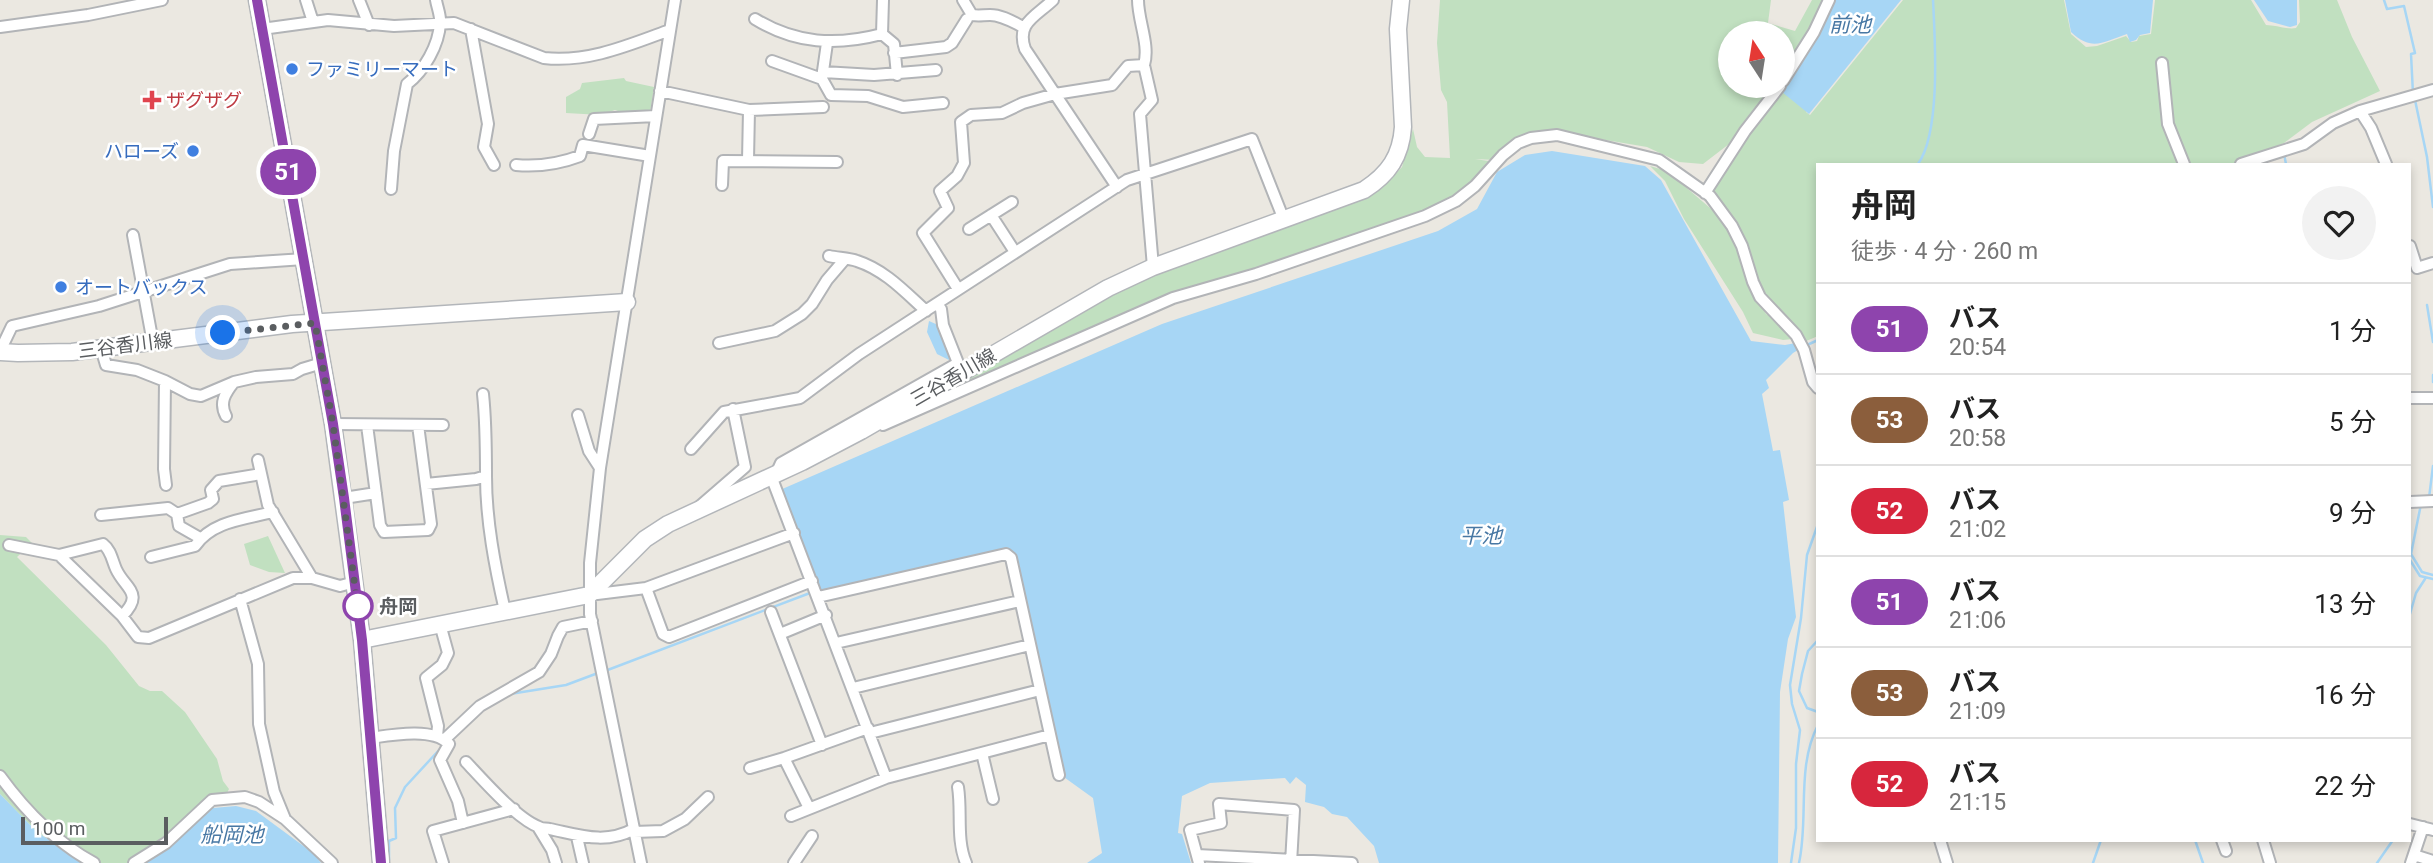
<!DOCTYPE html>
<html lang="ja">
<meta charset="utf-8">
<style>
:root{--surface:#fff;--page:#f2f2f2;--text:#222;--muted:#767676;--line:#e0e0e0}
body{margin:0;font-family:Roboto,"Noto Sans JP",sans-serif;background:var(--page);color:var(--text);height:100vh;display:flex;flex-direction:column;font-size:26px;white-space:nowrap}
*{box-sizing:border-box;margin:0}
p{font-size:23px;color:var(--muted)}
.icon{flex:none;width:38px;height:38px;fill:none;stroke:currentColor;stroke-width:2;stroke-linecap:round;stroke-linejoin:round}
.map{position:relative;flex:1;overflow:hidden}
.panel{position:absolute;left:1816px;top:163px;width:595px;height:679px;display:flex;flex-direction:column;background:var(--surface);border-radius:0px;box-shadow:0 4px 10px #0003}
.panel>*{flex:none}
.badge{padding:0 14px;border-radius:23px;font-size:24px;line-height:46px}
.needle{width:46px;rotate:348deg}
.buttons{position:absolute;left:1718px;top:21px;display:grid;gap:14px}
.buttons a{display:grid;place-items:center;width:77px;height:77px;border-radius:50%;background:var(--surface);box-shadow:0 4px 10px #0003;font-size:35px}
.scale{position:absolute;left:21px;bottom:18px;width:147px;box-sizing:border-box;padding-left:7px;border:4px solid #5a5d60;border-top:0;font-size:19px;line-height:24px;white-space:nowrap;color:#5a5d60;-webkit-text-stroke:5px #fff;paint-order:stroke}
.you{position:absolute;width:35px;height:35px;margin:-18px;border:5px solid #fff;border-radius:50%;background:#1a73e8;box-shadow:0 0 0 10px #1a73e833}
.map>.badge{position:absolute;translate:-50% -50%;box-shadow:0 0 0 4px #fff}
.round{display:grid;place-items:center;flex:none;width:74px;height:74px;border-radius:37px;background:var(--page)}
.headline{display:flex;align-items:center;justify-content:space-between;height:119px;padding:0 35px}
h1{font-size:33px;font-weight:700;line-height:52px}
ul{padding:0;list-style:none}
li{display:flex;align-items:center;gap:21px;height:91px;padding:0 35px;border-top:2px solid var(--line)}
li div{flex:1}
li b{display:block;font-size:26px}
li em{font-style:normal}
li .badge{min-width:77px;font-weight:700;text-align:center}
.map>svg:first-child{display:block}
</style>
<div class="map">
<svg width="2433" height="863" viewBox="0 0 2433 863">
<rect width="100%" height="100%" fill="#ebe8e1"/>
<path fill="#c1e0c0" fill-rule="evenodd" d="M 1440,0 L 1771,0 L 1768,23 L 1795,31 L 1812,0 L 1839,0 L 1806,112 L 1810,115 L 1903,0 L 2064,0 L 2071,34 L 2086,47 L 2097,46 L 2126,36 L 2131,42 L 2137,41 L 2139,36 L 2151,34 L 2155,0 L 2251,0 L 2266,25 C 2276,25 2288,30 2296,28 L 2300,22 L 2299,0 L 2337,0 L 2352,37 L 2380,91 L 2312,122 L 2284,143 L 2233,164 L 1818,164 L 1818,336 L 1804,342 L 1786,316 L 1764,296 L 1734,222 L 1705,183 L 1730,156 L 1779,94 L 1771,88 L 1729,144 L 1703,164 L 1679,162 L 1647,147 L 1582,136 L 1543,133 L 1495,160 L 1475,159 L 1495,162 L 1474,185 L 1425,214 L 1178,295 L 909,409 L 1118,289 L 1382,188 L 1402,167 L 1413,129 L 1417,147 L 1425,157 L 1450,158 L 1447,102 L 1441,90 L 1437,43 ZM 1731,33 L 1783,33 L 1783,86 L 1731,86 Z
M 624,78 L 626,81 L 654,87 L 650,112 L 624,113 L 615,110 L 601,115 L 566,113 L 566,97 L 580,89 L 582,83 Z
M 1650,166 L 1667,171 L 1724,220 L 1738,241 L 1756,294 L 1766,314 L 1784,324 L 1793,339 L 1783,340 L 1753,333 L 1743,312 L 1684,219 L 1665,181 Z
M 0,535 L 26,537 L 32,543 L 17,557 L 106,645 L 139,686 L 150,691 L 162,691 L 185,712 L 217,759 L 223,781 L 229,789 L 226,795 L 217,799 L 213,808 L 163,852 L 143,863 L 86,863 L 38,833 L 0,794 Z
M 268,536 L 285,573 L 269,572 L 250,565 L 244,544 Z"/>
<path fill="#a7d6f5" d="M 1835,0 L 1901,0 L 1809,114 L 1782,92 L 1818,34 Z
M 2065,0 L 2153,0 L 2150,33 L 2140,35 L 2136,40 L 2130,42 L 2127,34 C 2103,42 2092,52 2071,32 Z
M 2254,0 L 2297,0 L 2297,25 L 2290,27 L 2268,21 Z
M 1552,151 L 1645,166 L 1661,180 L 1751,341 L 1785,345 L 1796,343 L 1798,350 L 1793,353 L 1766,380 L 1769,388 L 1762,394 L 1773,451 L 1780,450 L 1789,500 L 1783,502 L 1796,617 L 1788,639 L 1780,692 L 1778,863 L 1379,863 L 1374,846 L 1347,817 L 1332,814 L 1324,807 L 1305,802 L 1306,785 L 1296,777 L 1290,784 L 1285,778 L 1210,783 L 1182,796 L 1178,833 L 1182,834 L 1191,863 L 1087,863 L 1102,853 L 1093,798 L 1061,775 L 1012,550 L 820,593 L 780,490 L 1162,324 L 1438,231 L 1477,209 L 1497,172 L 1525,155 Z
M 929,321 L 938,325 L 951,355 L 949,360 L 937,354 L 927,332 Z
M 0,794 L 38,833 L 86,863 L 0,863 Z
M 236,806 L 256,811 L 313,853 L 321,863 L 143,863 L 163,852 L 213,808 Z"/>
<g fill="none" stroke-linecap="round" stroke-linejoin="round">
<path stroke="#a7d6f5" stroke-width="2.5" d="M 2384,0 L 2387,9 L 2404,6 L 2415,53 L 2411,54 L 2413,94
M 2415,100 L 2427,157 L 2433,207
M 2284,154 L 2286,164
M 1918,164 C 1941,132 1935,40 1933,0
M 2427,305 L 2433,342
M 1807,345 L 1818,340
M 2433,375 L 2433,382
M 2429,498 L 2433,466
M 2421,504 L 2411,554 L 2422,572 L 2433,575
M 2410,560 L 2420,576 L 2433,579
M 2410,614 L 2416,593 L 2425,579
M 1818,640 L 1808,651 L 1802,674 L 1799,691 L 1807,708 L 1818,712
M 605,671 L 810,593
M 510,694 L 566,685 L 598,673
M 2195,840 L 2203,863
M 387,861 L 389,860 L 389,841 L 396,838 L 395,808 L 405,787 L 440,749
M 1791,863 L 1796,828 L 1796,764 L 1800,730 L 1792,704 L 1790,685 L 1801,618 L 1807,555 L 1818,524
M 1799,863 C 1809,818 1796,767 1818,725
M 2093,863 L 2101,840
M 2377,863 L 2393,840"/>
<g stroke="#b2b4b7" stroke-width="14">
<path id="minor" d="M 306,0 L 313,22
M 359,0 L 369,25
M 883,0 L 882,34 L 894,44 L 897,75
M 963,0 L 972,15 C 979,16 983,15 990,15 C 1002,15 1013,22 1023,27
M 1053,0 C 1035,17 1016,23 1025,49 L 1117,187
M 1138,0 C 1138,21 1150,45 1144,65
M 755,19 C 796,44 836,46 882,34
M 0,27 L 88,15 L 162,0
M 262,29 L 328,20 L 394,26 L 454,23 L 544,58 C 588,63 629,45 670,30
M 471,29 L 488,124 L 484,147 L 494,165
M 894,53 L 946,47 L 952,43 L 967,19
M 772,61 L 822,79 L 831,95 L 868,96 L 903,107 L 943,103
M 2162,63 L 2168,124 L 2184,164
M 823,72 L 874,75 L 936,70
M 822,78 L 827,43
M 1783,81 L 1814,32 L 1829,0
M 660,91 L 749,110 L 823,107
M 2360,111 L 2371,128 L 2386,164
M 589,134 L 594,119 L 656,116
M 748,160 L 749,110
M 2241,164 L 2304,144 L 2333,123 L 2360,111 L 2433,90
M 516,165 C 539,167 559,164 580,156 L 583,145 L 650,156
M 722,185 L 723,161 L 837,162
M 391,189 L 394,151 L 407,84 C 424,71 439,45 440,23 C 441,16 437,7 436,0
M 1705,193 L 1745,131 L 1780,86
M 991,215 L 1015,252
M 969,229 L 1012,202
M 133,235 L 153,343
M 2410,246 L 2417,268 L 2433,263
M 829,256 C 838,258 849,258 857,261 C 885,270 905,292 926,311
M 958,289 L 923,233 L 948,208 L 940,191 L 957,176 L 964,163 L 961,122 L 971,115 L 1002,113 L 1023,103 L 1055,94 L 1112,85 L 1128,66 L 1144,65 L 1152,100 L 1140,114 L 1153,267
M 719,343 L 775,331 L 802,314 L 812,304 L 827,280 L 845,259
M 101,348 L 106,365 L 137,370 L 165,381 L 190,394 L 201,396 L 234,382 L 256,377 L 293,374 L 302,369 L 322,363
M 0,351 L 12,326 L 99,306 L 230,264 L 304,259
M 165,381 L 164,469 L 166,485
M 483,394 C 486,422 486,448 486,476 C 486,521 495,567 505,611
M 2410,398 L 2433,398
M 578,415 L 589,451 L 600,468
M 226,416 C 219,403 225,393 234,382
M 333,424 L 443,425
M 367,425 L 380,525 L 384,532 L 428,530 L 431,524 L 418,425
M 883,425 L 1173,298 L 1256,274 L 1425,216 L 1456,201 L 1475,186 L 1503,155 L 1518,143 L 1531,138 L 1557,135 L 1659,160 L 1710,196 L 1732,226 L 1742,246 L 1753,282 L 1760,297 L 1796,335 L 1804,350 L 1813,382 L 1818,388
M 691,449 L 724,412 L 800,398 L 859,354 L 1127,180 L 1252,139 L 1284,220
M 258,460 L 268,505 L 312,578 L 340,586 L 355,582
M 776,474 L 781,463 L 958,363 L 943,325 L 941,309 L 937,304
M 771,476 L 886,778
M 426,484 L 476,479 L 486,476
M 344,498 L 376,493
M 2410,502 L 2433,501
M 700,506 L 745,467 L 733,409
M 177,514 L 208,503 L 213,499 L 211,490 L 219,481 L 261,474
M 101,515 L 168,508 L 177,514 L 179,526 L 200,538
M 9,545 L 59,555
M 151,557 L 195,546 C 212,521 245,519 273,512
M 646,588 L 663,634 L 669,637 L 812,581
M 589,595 L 646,588 L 794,533
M 818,597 L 1006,554 L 1011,558 L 1059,775
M 240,599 L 258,664 L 259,724 L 274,792 L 285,819 L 332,863
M 771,612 L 822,745
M 122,616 C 145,593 125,589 116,569 C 112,560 111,550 103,544 L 59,555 L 122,616 L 138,637 L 149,638 L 293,578 L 312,578
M 780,634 L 826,615
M 836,643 L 1020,601
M 853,688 L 1030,645
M 870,733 L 1040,690
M 437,736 L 438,726 L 426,678 L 442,665 L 448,653 L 440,624
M 370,738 C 391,735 433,727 449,744 L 440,760 L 458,801 L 463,823
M 445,739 L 480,706 L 539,672 L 551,654 L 558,636 L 563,627 L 592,621
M 982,753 L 993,799
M 784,758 L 809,808
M 466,762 C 483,780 517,819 539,827 C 542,829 546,828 550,829 C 579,835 605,845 634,829
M 750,768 L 784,758 L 868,728
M 0,776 C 24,809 57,843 94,863
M 958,787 C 962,812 956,839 966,863
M 791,816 L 886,778 L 1050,735
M 2410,824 L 2433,830
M 538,827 L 552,850 L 556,863
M 634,832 L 663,831 L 685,819 L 708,797
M 577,837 L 583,863
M 1940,840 L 1947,863
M 2222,840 L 2226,851
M 2263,840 L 2270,863
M 1197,855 L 1352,863
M 2414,855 L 2433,861
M 134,863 L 166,843 L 212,800 L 245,797 L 259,802 L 285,819
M 443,863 L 433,831 L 514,809
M 641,863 L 590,614 L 590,563 L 600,468 L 675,0
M 794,863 L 812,836
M 1199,863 L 1190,830 L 1221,823 L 1219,804 L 1294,810 L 1291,863
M 2411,863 L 2423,827"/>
</g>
<g stroke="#b3b6ba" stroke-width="19">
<path id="secondary" d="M 257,0 L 333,424 L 362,640 L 381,863
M 0,352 L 18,353 L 72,352 L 292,324 L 627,302
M 362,640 L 589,595 L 645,539 L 668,524 L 802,462 L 861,431 L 1108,288 L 1153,267 L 1364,190 C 1389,174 1401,156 1403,127 L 1398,29 L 1401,0"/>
</g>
<use href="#minor" stroke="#fff" stroke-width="10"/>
<use href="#secondary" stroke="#fff" stroke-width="16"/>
</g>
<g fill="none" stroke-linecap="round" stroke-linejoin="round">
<g stroke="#fff" stroke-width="16">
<path id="line" d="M 257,0 L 333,424 L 344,498 L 362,640 L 381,863"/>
</g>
<use href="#line" stroke="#8e44ad" stroke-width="10"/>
<path stroke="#5a5d60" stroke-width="7" stroke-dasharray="0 12.6" d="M 223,333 L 315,323 L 333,424 L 358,609 L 358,606"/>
</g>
<g fill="#3f7fe0" stroke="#fff" stroke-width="2.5">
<circle cx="292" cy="69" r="7"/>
<circle cx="193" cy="151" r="7"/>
<circle cx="61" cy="287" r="7"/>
</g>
<path fill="#e0444e" stroke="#fff" stroke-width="2.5" d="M148.5 89.5h7v7h7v7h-7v7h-7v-7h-7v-7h7z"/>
<circle fill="#fff" stroke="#8e44ad" stroke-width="3.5" cx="358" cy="606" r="14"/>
<g text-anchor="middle" stroke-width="5" stroke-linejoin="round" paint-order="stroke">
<g font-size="19" fill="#366cbe" stroke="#fff" text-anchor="start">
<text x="306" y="76">ファミリーマート</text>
<text x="179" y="158" text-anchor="end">ハローズ</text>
<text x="75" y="294">オートバックス</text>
</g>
<g font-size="19" fill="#be3a42" stroke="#fff" text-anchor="start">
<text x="166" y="107">ザグザグ</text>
</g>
<g font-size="19" fill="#5a5d60" stroke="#fff">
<text transform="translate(125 345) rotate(-7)" y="7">三谷香川線</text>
<text transform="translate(953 377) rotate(-30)" y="7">三谷香川線</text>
</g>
<g font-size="19" font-weight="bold" fill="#5a5d60" stroke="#fff" text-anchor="start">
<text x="379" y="613">舟岡</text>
</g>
<g font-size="21" font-style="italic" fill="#4878a4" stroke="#fff">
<text x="1850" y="32">前池</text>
<text x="1481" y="543">平池</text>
<text x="232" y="842">船岡池</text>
</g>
</g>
</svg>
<div class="buttons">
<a><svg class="needle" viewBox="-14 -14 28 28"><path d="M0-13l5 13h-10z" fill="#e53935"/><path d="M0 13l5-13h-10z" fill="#767676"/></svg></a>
</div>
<div class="scale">100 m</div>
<div class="you" style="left:223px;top:333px"></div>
<b class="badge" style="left:288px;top:172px;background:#8e44ad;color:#fff">51</b>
<section class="panel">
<div class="headline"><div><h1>舟岡</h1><p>徒歩 · 4 分 · 260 m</p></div><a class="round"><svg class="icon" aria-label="heart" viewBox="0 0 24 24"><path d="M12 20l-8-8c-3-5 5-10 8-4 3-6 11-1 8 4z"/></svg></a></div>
<ul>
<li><span class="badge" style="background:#8e44ad;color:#fff">51</span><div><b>バス</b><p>20:54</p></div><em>1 分</em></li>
<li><span class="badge" style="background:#8b5e3c;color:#fff">53</span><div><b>バス</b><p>20:58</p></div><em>5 分</em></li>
<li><span class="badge" style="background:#d7263d;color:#fff">52</span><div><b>バス</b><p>21:02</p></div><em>9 分</em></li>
<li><span class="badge" style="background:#8e44ad;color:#fff">51</span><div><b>バス</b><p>21:06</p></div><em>13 分</em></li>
<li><span class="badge" style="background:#8b5e3c;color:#fff">53</span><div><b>バス</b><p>21:09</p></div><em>16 分</em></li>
<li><span class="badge" style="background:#d7263d;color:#fff">52</span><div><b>バス</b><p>21:15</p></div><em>22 分</em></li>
</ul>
</section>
</div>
